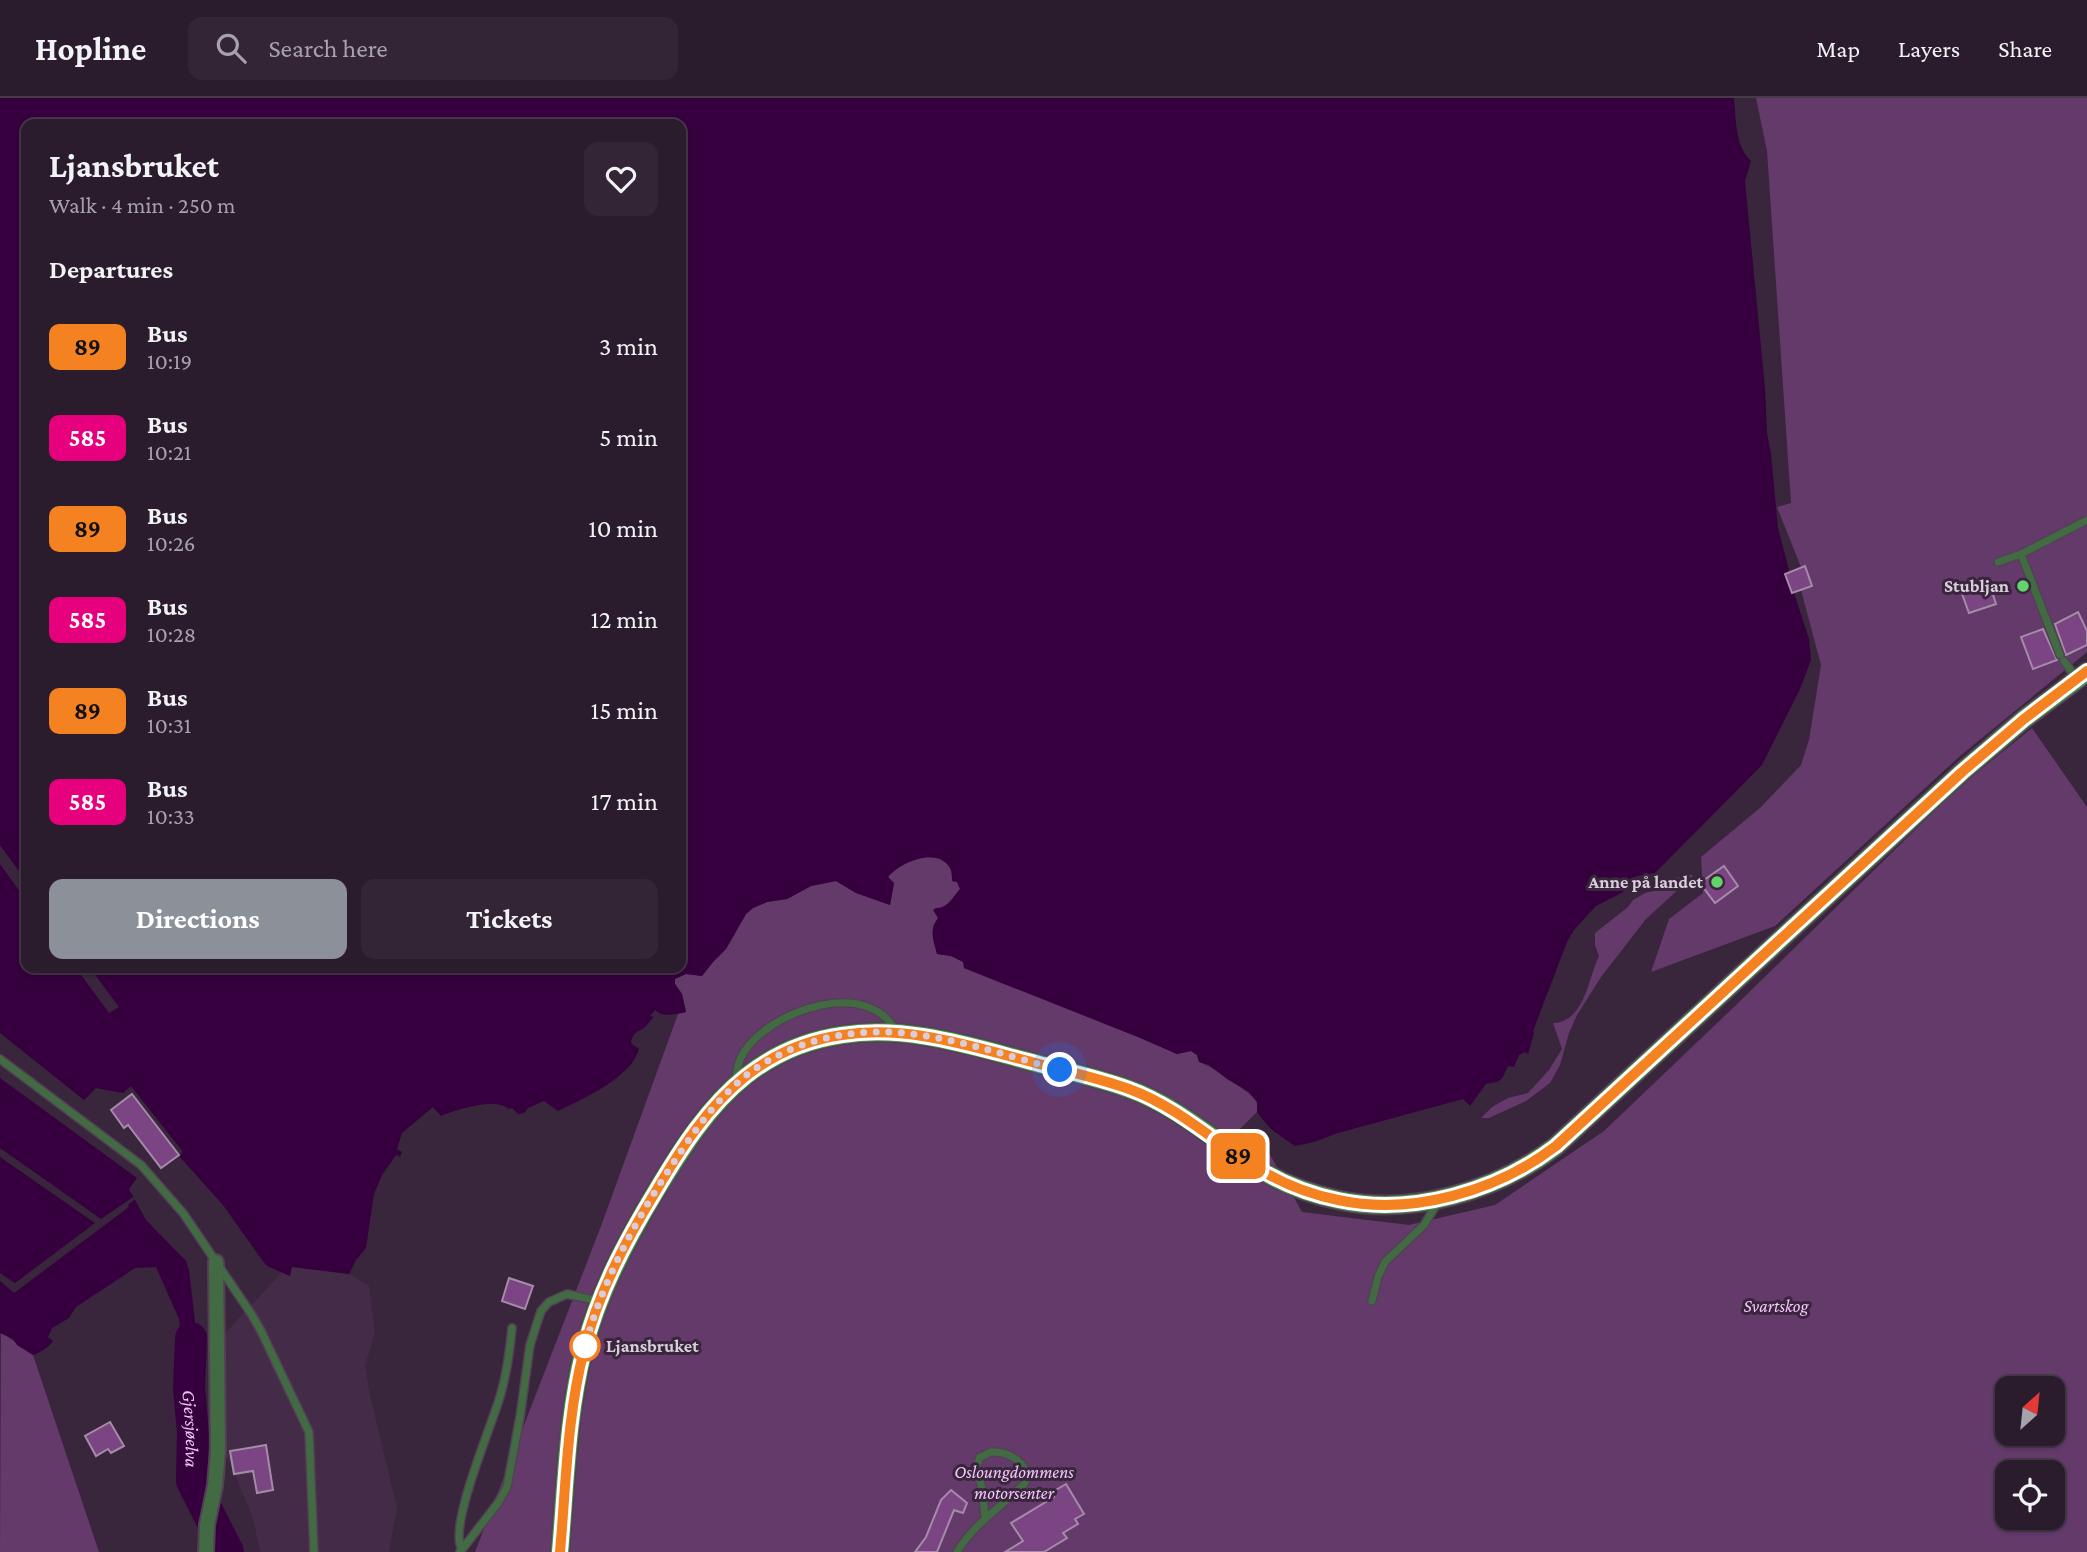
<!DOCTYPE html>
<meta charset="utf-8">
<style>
:root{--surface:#2b1c2d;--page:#332535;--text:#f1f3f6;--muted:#a6a1aa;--line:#473a49;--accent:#8c9099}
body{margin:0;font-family:"Crimson Pro",serif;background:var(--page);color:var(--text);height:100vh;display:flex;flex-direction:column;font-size:26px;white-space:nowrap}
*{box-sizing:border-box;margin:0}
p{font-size:23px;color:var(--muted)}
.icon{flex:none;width:38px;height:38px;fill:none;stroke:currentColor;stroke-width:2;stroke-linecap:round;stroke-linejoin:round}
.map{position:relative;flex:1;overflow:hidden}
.drawer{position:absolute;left:21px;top:21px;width:665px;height:854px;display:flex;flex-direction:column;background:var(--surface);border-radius:14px;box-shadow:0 2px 5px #0004,0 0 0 2px var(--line)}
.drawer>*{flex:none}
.badge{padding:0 14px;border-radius:10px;font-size:24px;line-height:46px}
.needle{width:46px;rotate:27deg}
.buttons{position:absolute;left:1995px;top:1278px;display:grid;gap:14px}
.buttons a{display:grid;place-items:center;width:70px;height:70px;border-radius:14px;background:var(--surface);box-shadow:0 2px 5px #0004,0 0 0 2px var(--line);font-size:35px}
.you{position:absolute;width:35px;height:35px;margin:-18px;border:5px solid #fff;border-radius:50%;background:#1a73e8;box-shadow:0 0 0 10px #1a73e833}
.map>.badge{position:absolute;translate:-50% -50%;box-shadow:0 0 0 4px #fff}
h2{padding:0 28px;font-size:26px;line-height:63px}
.round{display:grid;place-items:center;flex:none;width:74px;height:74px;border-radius:14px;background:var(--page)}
.summary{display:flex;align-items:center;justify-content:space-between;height:119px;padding:0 28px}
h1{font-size:33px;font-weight:700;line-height:52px}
.cta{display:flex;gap:14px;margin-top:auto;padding:14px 28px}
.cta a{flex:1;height:80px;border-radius:14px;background:var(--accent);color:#fff;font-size:28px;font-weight:700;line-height:80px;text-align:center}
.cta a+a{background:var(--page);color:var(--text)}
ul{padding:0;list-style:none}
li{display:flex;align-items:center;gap:21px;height:91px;padding:0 28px}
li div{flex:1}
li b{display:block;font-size:26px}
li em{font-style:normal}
li .badge{min-width:77px;font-weight:700;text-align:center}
header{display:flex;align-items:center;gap:42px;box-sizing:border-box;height:98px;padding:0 35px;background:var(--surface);border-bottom:2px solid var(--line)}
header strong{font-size:33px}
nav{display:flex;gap:38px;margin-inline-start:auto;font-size:24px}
.search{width:490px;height:63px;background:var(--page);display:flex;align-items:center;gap:18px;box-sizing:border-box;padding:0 24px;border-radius:14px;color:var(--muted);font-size:26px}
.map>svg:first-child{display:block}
</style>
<header>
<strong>Hopline</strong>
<div class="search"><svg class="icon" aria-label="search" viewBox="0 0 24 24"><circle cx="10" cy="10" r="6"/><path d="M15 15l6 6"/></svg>Search here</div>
<nav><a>Map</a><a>Layers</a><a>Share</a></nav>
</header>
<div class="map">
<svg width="2087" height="1454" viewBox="0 0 2087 1454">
<rect width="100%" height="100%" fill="#39253c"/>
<path fill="#442b48" d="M 291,1169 L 349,1176 L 369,1188 L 375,1235 L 365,1268 L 370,1297 L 397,1410 L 389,1454 L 260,1454 L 253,1420 L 224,1351 L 218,1243 L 282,1174 L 290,1177 Z"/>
<path fill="#643a6b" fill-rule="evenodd" d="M 1756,0 L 2087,0 L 2087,554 L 1960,658 L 1775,828 L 1651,874 L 1669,821 L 1703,795 L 1701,759 L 1761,709 L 1801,667 L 1809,642 L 1821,567 L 1801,492 L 1805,469 L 1801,469 L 1777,409 L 1791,405 L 1767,53 Z
M 2032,630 L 2087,709 L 2087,1454 L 475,1454 L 601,1128 L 678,916 L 686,914 L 682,896 L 675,886 L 675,881 L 686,876 L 702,878 L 713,864 L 726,851 L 746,816 L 753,810 L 767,804 L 787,801 L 811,788 L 836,783 L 856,795 L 890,807 L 894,785 L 888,779 C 900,764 939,747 951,772 C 952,775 952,779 952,783 L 957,784 L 960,791 L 948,806 L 939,811 L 937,816 L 938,820 L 933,828 L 937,856 L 951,858 L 964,864 L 964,870 L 1138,939 L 1177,956 L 1191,953 L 1197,957 L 1199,964 C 1208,966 1252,995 1256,1003 C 1259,1008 1258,1009 1257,1014 L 1238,1033 L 1258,1046 L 1264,1046 L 1302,1114 L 1409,1127 L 1495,1107 L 1604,1033 L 1735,908 L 1957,691 ZM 2007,1290 L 2053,1290 L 2053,1335 L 2007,1335 ZM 2007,1374 L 2053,1374 L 2053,1419 L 2007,1419 Z
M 1689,776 L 1693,778 L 1646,821 L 1601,879 L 1577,917 L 1569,935 L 1560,967 L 1550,985 L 1526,1003 L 1489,1020 L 1481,1020 L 1492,1009 L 1508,1000 L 1528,995 L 1549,972 L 1562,951 L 1553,925 C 1585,924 1588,880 1599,858 L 1595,847 L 1595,835 L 1628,809 L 1633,802 L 1645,795 L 1654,793 L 1658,788 L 1666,787 L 1674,779 L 1685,780 Z
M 1,1234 L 33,1257 L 99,1454 L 0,1454 Z"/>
<path fill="#35003d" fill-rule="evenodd" d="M 0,0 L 1734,0 C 1736,21 1735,48 1751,63 L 1745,83 L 1765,290 L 1767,335 L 1771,356 L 1778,430 L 1789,472 L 1785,477 L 1792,493 L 1794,495 L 1809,541 L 1811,562 L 1800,591 L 1762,667 L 1655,775 L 1637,778 L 1627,785 L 1623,794 L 1596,808 L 1574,832 L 1567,844 L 1533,933 L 1534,935 L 1528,956 L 1525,954 L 1519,957 L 1514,969 L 1508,968 C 1501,984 1502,983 1486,986 L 1470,1008 L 1463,1001 L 1338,1035 L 1314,1044 L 1295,1048 L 1272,1032 L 1263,1022 L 1257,1014 L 1257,1004 L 1249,994 L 1227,981 L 1209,967 L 1199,964 L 1197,957 L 1191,953 L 1177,956 L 1138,939 L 964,870 L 963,864 L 951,858 L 937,856 C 933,841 929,833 938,820 L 933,812 L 936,810 C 947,811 953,799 960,791 L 957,784 L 952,783 C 952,780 952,776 951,772 C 940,747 900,764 888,779 L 894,785 L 890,807 L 856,795 L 836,783 L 811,788 L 787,801 L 767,804 L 753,810 L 746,816 L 726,851 L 713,864 L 702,878 L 686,876 L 675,881 L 675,886 L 682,896 L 686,914 C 675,916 663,920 655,912 L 650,918 L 654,919 C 650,922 648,927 644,930 C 636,935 635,933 631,943 L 632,946 L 639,951 C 631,980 584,1000 558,1013 L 544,1003 L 528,1010 L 524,1015 L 518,1016 L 512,1010 L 509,1011 C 495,999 456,1012 441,1018 L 433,1009 L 402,1035 L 397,1051 L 402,1054 L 400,1059 L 396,1057 L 382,1077 L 374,1096 L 366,1150 L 356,1162 L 349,1176 L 292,1169 L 290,1178 L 267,1168 L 262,1162 L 223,1107 L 179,1058 L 183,1054 L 131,988 L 123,995 L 96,990 L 84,1002 L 0,935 ZM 26,26 L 681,26 L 681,870 L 26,870 Z
M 0,980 L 137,1080 L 129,1091 L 146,1122 L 186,1163 L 189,1172 L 195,1224 L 195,1239 L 191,1240 L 181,1237 L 179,1221 L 156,1169 L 135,1170 L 76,1209 L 69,1220 L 52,1230 L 48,1239 L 53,1243 C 48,1250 41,1254 33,1257 L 17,1247 L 13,1241 L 0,1235 Z"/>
<path fill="#39253c" d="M 0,747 L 26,783 L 26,802 L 0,766 Z
M 76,870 L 90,870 L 119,909 L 109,915 Z
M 0,1050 L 101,1121 L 133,1099 L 135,1101 L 128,1107 L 129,1109 L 14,1195 L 0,1183 L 0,1175 L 15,1185 L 95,1125 L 0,1059 Z"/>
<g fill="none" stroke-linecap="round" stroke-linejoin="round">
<path stroke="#35003d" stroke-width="32" id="s1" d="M 191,1240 L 189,1290 L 193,1335 L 192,1383 L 228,1454"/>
</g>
<path fill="#7a4582" stroke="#a48ba7" stroke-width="2" d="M 1805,468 L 1812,488 L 1792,495 L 1785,476 Z
M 1989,484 L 1996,506 L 1969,515 L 1961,493 Z
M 2078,514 L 2087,533 L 2087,547 L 2066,557 L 2055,526 Z
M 2043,531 L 2057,562 L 2033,571 L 2021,539 Z
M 1724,768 L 1738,788 L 1715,805 L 1700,785 Z
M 132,996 L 179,1057 L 161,1070 L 128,1027 L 124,1030 L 111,1012 Z
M 509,1180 L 533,1188 L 525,1211 L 502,1203 Z
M 110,1324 L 124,1348 L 111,1355 L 108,1351 L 96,1358 L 85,1338 Z
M 266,1347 L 273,1392 L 257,1395 L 253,1373 L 234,1376 L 230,1353 Z
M 1066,1386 L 1084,1416 L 1075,1421 L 1078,1426 L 1063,1435 L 1067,1440 L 1044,1454 L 1005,1454 L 1023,1443 L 1011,1425 L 1054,1399 L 1051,1395 Z
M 951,1392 L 967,1405 L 963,1415 L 954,1412 L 937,1454 L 915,1454 L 926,1439 L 941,1402 Z"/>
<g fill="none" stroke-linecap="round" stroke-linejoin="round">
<g stroke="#534055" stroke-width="10">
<path id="service" d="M 1998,464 L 2021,456
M 2060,557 L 2021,456 L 2087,422
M 2064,563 L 2076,580
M 0,961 L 141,1067 L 183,1115 L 252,1217 L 261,1233 L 309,1334 L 314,1454
M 736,985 C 736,974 738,963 744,954 C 771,912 869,878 897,935
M 1372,1203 L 1378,1179 L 1385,1164 L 1424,1127 L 1438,1104
M 462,1451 C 447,1430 494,1323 501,1295 C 507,1274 510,1251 512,1230
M 460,1454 L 498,1405 L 507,1389 L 520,1319 L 530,1247 L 541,1213 L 549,1204 L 567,1196 L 599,1203
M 957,1454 C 975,1424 1001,1410 1025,1385 C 1031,1366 1009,1353 991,1354 C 991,1354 981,1359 980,1359 L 976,1370 L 982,1390 L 985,1419"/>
</g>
<g stroke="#534055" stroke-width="18">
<path id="minor" d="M 206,1454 L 207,1427 L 215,1388 L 218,1352 L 216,1164"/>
</g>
<g stroke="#534055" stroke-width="21">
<path id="secondary" d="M 560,1454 C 565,1394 567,1332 579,1273 C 592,1207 622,1150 656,1093 C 681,1052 708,1008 746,978 C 774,956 807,942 842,937 C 905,927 967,947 1028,963 C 1061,972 1096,979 1129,991 C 1174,1007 1209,1038 1248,1064 C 1275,1083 1306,1095 1338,1102 C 1412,1118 1497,1093 1556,1048 L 1962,674 L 2024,621 L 2087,574"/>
</g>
<use href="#service" stroke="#436b43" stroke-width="7"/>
<use href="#minor" stroke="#436b43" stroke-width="14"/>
<use href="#secondary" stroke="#4b8d4d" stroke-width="18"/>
</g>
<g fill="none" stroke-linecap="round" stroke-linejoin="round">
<g stroke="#fff" stroke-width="16">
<path id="line" d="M 560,1454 C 566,1387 567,1318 584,1252 C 598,1195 625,1144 656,1093 C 680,1052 708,1008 746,978 C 774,956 807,942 842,937 C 905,927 967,947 1028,963 C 1061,972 1096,979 1129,991 C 1176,1008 1212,1042 1254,1068 C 1279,1084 1308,1096 1338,1102 C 1412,1118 1497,1093 1556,1048 L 1962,674 L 2024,621 L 2087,573"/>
</g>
<use href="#line" stroke="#f58220" stroke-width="10"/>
<path stroke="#d9cddb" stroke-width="7" stroke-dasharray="0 12.6" d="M 585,1248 L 584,1252 C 601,1186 633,1127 670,1070 C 692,1036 716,1001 748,976 C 780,952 817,939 857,935 C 923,928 996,955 1060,972"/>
</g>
<g fill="#63d469" stroke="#39253c" stroke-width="2.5">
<circle cx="2023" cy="488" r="7"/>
<circle cx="1717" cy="784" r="7"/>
</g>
<circle fill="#fff" stroke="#f58220" stroke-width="3.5" cx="585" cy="1248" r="14"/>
<g text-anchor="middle" stroke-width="6" stroke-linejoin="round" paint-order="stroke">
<g font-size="18" font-weight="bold" fill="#d9cddb" stroke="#39253c" text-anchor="end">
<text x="2009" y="494">Stubljan</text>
<text x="1703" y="790">Anne på landet</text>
</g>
<g font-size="18" font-style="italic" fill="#f4c7fc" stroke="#39253c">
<text x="1776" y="1214">Svartskog</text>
<text x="1014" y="1380">Osloungdommens<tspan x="1014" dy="21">motorsenter</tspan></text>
</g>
<g font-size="18" font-weight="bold" fill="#d9cddb" stroke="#39253c" text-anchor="start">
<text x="606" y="1254">Ljansbruket</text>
</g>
<g font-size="19" font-style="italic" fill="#f0c3f7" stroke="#39253c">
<text dy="7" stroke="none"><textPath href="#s1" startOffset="91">Gjersjøelva</textPath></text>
</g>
</g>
</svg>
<div class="buttons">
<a><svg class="needle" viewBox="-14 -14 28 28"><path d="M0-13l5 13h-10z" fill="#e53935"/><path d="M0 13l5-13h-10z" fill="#a6a1aa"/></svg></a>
<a><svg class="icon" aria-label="locate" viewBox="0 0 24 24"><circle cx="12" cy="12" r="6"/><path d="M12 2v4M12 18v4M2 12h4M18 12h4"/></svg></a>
</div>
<div class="you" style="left:1060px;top:972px"></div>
<b class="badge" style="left:1238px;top:1058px;background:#f58220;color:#111">89</b>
<section class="drawer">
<div class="summary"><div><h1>Ljansbruket</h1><p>Walk · 4 min · 250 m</p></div><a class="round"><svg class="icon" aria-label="heart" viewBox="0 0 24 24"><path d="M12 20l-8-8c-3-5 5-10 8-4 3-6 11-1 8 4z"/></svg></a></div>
<h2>Departures</h2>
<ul>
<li><span class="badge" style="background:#f58220;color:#111">89</span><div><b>Bus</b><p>10:19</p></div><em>3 min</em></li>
<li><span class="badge" style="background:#e6007e;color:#fff">585</span><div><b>Bus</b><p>10:21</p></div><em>5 min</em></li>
<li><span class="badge" style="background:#f58220;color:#111">89</span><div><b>Bus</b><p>10:26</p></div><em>10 min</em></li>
<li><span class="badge" style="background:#e6007e;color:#fff">585</span><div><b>Bus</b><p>10:28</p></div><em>12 min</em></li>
<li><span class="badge" style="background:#f58220;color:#111">89</span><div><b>Bus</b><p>10:31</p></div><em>15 min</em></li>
<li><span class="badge" style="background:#e6007e;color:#fff">585</span><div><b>Bus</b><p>10:33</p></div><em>17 min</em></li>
</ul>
<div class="cta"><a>Directions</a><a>Tickets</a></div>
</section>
</div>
